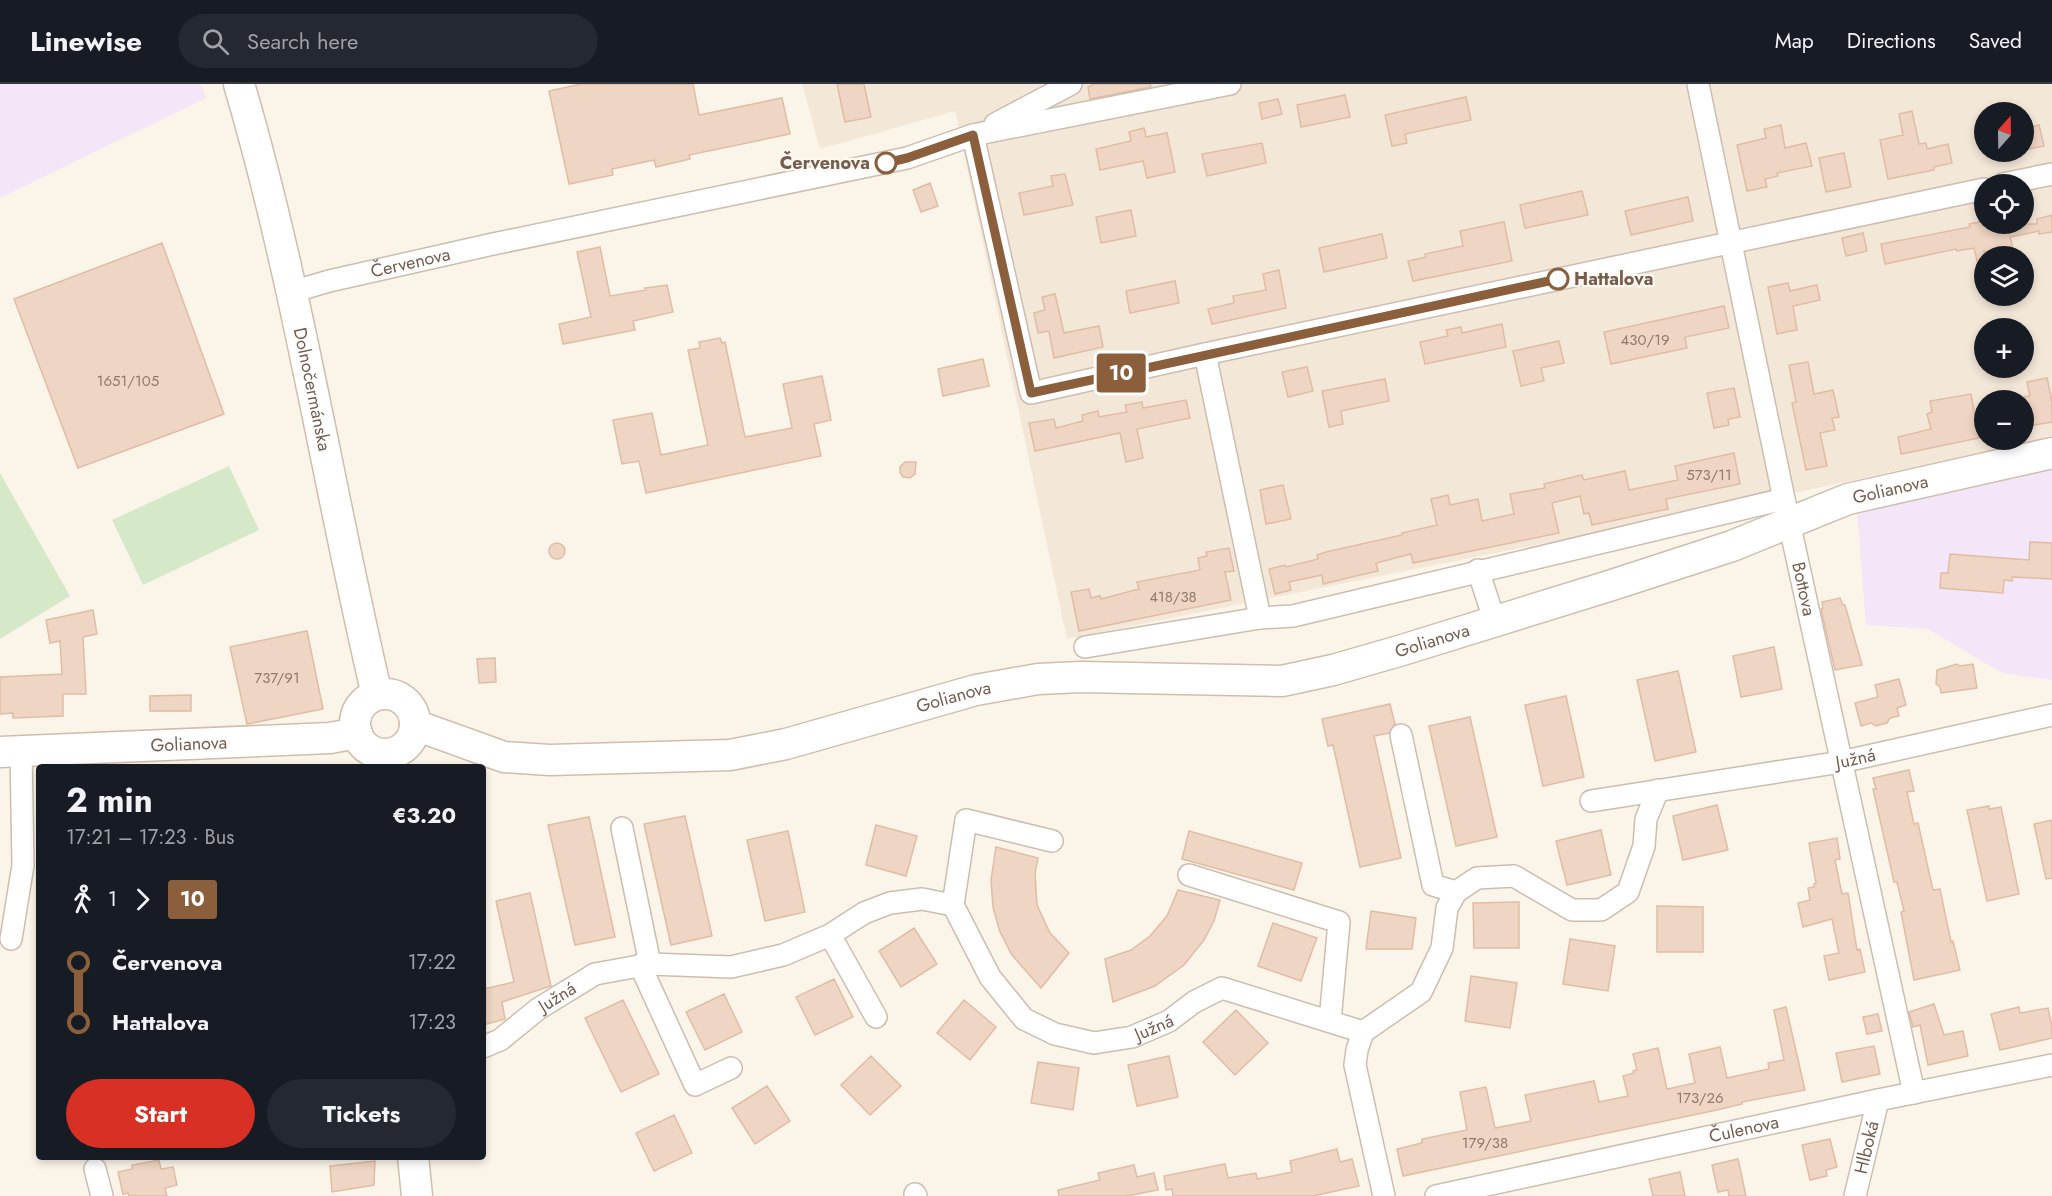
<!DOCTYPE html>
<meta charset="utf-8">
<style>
:root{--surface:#171b24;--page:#242831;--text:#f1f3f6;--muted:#9ea1a6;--line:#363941;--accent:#d93025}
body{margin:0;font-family:Jost,sans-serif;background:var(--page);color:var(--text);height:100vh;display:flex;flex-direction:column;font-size:22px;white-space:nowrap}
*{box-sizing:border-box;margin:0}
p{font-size:20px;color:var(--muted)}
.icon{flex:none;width:33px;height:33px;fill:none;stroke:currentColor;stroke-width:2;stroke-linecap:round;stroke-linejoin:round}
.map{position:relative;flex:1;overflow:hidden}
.drawer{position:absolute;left:36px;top:680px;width:450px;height:396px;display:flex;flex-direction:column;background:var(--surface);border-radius:6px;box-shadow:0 3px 9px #0003}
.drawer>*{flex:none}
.badge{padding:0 12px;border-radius:4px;font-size:21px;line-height:39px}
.needle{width:39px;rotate:20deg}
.buttons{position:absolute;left:1974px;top:18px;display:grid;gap:12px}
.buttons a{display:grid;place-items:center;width:60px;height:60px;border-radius:50%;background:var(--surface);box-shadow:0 3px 9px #0003;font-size:30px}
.map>.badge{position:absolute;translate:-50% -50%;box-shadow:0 0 0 3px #fff}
.legs{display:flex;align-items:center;gap:9px;height:66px;padding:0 30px;font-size:20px}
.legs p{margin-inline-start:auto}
.headline{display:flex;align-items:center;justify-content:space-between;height:102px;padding:0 30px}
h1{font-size:33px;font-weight:700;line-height:45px}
.cta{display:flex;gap:12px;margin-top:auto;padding:12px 30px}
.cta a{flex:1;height:69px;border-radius:36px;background:var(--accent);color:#fff;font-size:24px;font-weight:700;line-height:69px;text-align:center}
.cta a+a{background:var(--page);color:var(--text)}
ul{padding:0 30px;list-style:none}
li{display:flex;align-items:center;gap:21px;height:60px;font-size:22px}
li i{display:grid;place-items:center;width:9px;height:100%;margin:0 8px;background:currentColor}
li i::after{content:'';width:15px;height:15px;margin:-8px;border:4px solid;border-radius:50%;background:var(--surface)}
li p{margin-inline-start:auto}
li:first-child i{background:linear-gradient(#0000 50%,currentColor 0)}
li:last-child i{background:linear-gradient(currentColor 50%,#0000 0)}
header{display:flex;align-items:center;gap:36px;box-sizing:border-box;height:84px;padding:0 30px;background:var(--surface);border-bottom:2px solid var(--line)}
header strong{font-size:28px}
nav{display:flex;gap:33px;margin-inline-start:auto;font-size:21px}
.search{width:420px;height:54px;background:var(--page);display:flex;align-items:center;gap:15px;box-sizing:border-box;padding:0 21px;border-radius:33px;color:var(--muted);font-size:22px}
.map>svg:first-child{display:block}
</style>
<header>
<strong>Linewise</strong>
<div class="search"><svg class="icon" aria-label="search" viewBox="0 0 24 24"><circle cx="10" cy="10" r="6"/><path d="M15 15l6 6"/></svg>Search here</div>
<nav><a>Map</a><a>Directions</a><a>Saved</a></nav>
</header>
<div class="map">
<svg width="2052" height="1112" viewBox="0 0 2052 1112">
<rect width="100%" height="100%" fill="#fbf5e9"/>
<path fill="#f3e7d8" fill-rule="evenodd" d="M 802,0 L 2052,0 L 2052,353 L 1804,407 L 1067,555 L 955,27 L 820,65 ZM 1984,28 L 2024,28 L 2024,68 L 1984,68 ZM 1984,100 L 2024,100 L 2024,140 L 1984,140 ZM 1984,172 L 2024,172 L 2024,212 L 1984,212 ZM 1984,244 L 2024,244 L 2024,284 L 1984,284 ZM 1984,316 L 2024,316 L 2024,356 L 1984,356 Z"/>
<path fill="#f2e6f8" d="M 0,0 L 201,0 L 206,14 L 0,114 Z
M 2052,384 L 2052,596 L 2002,589 L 1928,545 L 1866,541 L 1857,425 Z"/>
<path fill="#d5e9c8" d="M 229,382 L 259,446 L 143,501 L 112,436 Z
M 0,389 L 70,512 L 0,555 Z"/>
<path fill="#efd5c3" stroke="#e1bca4" stroke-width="1.5" d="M 581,0 L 693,0 L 699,31 L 782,14 L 790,50 L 689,71 L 690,75 L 656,83 L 654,76 L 612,85 L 613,91 L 569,100 L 549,7 Z
M 837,0 L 864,0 L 871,33 L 845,38 Z
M 1094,0 L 1150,0 L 1151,3 L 1090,15 L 1088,3 Z
M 1345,11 L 1350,33 L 1301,43 L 1297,21 Z
M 1466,13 L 1471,36 L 1405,50 L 1407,59 L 1392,62 L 1385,31 Z
M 1278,15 L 1282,30 L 1262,35 L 1259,19 Z
M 1912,27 L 1919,60 L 1926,59 L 1927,65 L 1948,60 L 1952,79 L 1934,83 L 1934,86 L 1888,95 L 1880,56 L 1903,51 L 1899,30 Z
M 1781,41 L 1785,64 L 1806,59 L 1812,82 L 1777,89 L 1778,92 L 1765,95 L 1767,103 L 1747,107 L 1737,61 L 1766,54 L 1764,45 Z
M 2039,41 L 2044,62 L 2024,66 L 2024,45 Z
M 1144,44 L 1146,53 L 1167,49 L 1175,88 L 1147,94 L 1143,77 L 1100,86 L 1096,65 L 1131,57 L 1129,48 Z
M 1262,59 L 1266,79 L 1207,92 L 1202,70 Z
M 1844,69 L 1851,103 L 1826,108 L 1819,74 Z
M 1065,90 L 1073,121 L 1024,131 L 1019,109 L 1053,102 L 1051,92 Z
M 930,99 L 938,122 L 921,128 L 913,106 Z
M 1582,107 L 1588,131 L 1525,144 L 1520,121 Z
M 1688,113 L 1693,137 L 1631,151 L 1625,127 Z
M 1131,126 L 1136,152 L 1101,159 L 1096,133 Z
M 2052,131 L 2052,148 L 2039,150 L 2039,147 L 2010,153 L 2015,172 L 1986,172 L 1984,166 L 1984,181 L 1978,181 L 1974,164 L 1957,167 L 1956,165 L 1885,180 L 1881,160 L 1970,143 L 1969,140 L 1984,137 L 1984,140 L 2037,140 L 2037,135 Z
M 1504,138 L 1512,177 L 1413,197 L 1408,177 L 1426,173 L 1425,170 L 1463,162 L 1460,147 Z
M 1863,149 L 1867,167 L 1846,172 L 1842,154 Z
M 1382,150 L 1387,174 L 1324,188 L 1319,164 Z
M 162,159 L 224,330 L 78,384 L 14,215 Z
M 600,163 L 610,212 L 646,206 L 645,204 L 667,201 L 673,228 L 633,237 L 635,246 L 563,260 L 559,240 L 591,233 L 577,168 Z
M 1279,186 L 1286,224 L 1212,240 L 1208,225 L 1234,219 L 1233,212 L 1266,206 L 1263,190 Z
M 1175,197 L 1179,219 L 1130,229 L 1126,207 Z
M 1788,199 L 1790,207 L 1817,201 L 1820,216 L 1793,222 L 1797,246 L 1777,250 L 1768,203 Z
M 1055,210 L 1064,249 L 1099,242 L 1103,263 L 1054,274 L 1049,247 L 1038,249 L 1034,229 L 1045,226 L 1042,213 Z
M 1724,222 L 1729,244 L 1685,253 L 1687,264 L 1611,280 L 1604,248 Z
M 1502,240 L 1506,263 L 1425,280 L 1420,258 L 1448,252 L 1446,246 L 1461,243 L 1462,249 Z
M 720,254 L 722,259 L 725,258 L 745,353 L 792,344 L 783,300 L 822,292 L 831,336 L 814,340 L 821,372 L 646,409 L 639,377 L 622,380 L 613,336 L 652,329 L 661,371 L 708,361 L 688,266 L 700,264 L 699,258 Z
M 1559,257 L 1564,279 L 1541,284 L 1544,297 L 1521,302 L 1513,267 Z
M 983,275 L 989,302 L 943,312 L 938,285 Z
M 1808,278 L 1814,310 L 1833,306 L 1839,333 L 1832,334 L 1835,346 L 1820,349 L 1827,382 L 1806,386 L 1792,319 L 1796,318 L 1789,281 Z
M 1307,283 L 1313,307 L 1288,313 L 1282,288 Z
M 2047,294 L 2052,318 L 2052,338 L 2024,343 L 2024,313 L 2030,312 L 2027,298 Z
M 1385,295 L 1389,317 L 1341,327 L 1343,340 L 1329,343 L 1322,307 Z
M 1734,304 L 1740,333 L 1728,335 L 1729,341 L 1714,344 L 1707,309 Z
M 1971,310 L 1979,354 L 1901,370 L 1898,353 L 1931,345 L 1927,330 L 1932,328 L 1930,317 Z
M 1186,316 L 1190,334 L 1137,345 L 1143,374 L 1126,378 L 1120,349 L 1035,367 L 1029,339 L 1054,335 L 1056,344 L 1083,337 L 1082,331 L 1098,327 L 1099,333 L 1127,328 L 1125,321 L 1142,318 L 1143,324 Z
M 1734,369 L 1740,400 L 1666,415 L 1668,425 L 1592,441 L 1589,429 L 1584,430 L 1580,412 L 1552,419 L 1559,449 L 1413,479 L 1411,470 L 1376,479 L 1378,487 L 1356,492 L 1323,500 L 1322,491 L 1289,498 L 1291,506 L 1275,510 L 1269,485 L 1285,481 L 1286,483 L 1318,475 L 1317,471 L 1326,468 L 1402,451 L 1402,449 L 1437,441 L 1431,415 L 1448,411 L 1450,421 L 1478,415 L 1482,437 L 1514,430 L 1510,410 L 1545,404 L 1544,400 L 1582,391 L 1584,396 L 1625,387 L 1629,406 L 1678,396 L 1675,382 Z
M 905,378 L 916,378 L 915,390 L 910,394 L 903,393 L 900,388 L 900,383 Z
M 1283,401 L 1291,435 L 1266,440 L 1260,406 Z
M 2030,458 L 2052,459 L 2052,495 L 2012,493 L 2012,497 L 2004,496 L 2003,509 L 1940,504 L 1941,489 L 1948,489 L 1950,470 L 2029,476 Z
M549 467a8 8 0 1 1 16 0a8 8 0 1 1-16 0Z
M 1229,464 L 1234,487 L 1225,488 L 1231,516 L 1079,547 L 1071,508 L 1089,505 L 1091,514 L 1100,512 L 1101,515 L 1139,505 L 1137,498 L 1200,486 L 1198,474 L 1207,472 L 1206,468 Z
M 1840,514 L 1843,521 L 1845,521 L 1862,581 L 1835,586 L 1821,525 L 1823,524 L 1822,518 Z
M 93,526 L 97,550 L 83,553 L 86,610 L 63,610 L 63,632 L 13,634 L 13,629 L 0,630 L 0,593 L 62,590 L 60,557 L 50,559 L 46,536 Z
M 307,547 L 323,625 L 247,640 L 230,563 Z
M 1774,563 L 1782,605 L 1741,613 L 1733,572 Z
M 495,574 L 496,598 L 479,599 L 477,575 Z
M 1957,580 L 1960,582 L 1973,580 L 1977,604 L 1941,609 L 1940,603 L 1936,600 L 1937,586 Z
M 1678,587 L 1696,668 L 1655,677 L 1637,596 Z
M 1899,595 L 1906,621 L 1897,624 L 1899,632 L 1890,634 L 1887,639 L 1876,642 L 1871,639 L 1861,642 L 1855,619 L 1878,613 L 1875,601 Z
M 191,611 L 191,627 L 150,627 L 150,612 Z
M 1566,612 L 1584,693 L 1543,702 L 1525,621 Z
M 1390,620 L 1395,640 L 1389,649 L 1374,652 L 1401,774 L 1360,783 L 1333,661 L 1328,662 L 1322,635 Z
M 1470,633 L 1497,753 L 1456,762 L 1429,642 Z
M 1909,686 L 1914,707 L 1907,708 L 1914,740 L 1918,739 L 1933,806 L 1940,805 L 1951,858 L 1953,857 L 1960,886 L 1914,896 L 1901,828 L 1904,827 L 1897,798 L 1894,798 L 1873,705 L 1876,705 L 1873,694 Z
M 1717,721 L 1728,766 L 1683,776 L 1673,732 Z
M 1989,722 L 1989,725 L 2001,723 L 2019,810 L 1987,817 L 1967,726 Z
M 685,732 L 712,852 L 671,861 L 644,740 Z
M 589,733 L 615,853 L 575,861 L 548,741 Z
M 2052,736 L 2052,794 L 2046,795 L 2034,740 Z
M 876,741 L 917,752 L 906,792 L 866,781 Z
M 1601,746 L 1611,791 L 1567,801 L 1556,757 Z
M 788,747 L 805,828 L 765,837 L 747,756 Z
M 1189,747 L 1302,779 L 1294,806 L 1182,775 Z
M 1837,754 L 1840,775 L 1835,776 L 1842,810 L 1848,809 L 1857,866 L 1860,865 L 1865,888 L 1829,896 L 1824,872 L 1839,869 L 1832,835 L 1803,843 L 1798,819 L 1810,816 L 1808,804 L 1814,803 L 1814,800 L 1816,799 L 1809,759 Z
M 996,763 L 1038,774 L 1035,789 L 1037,821 L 1050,849 L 1069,869 L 1041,904 L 1012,871 L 1000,848 L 993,823 L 991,796 Z
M 1178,806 L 1220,816 L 1214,837 L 1204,856 L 1184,881 L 1155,902 L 1113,918 L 1105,875 L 1131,866 L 1150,852 L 1167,832 Z
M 530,809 L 551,902 L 502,918 L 505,935 L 483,941 L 483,905 L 514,898 L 496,817 Z
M 1519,818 L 1519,864 L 1474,864 L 1473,819 Z
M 1657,822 L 1703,823 L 1703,868 L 1657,868 Z
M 1371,827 L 1416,834 L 1412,865 L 1366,865 Z
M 1273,839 L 1317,854 L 1301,897 L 1258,882 Z
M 914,844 L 937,880 L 901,903 L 879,867 Z
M 1570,855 L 1615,862 L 1608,907 L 1563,900 Z
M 1471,892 L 1517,899 L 1510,944 L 1465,937 Z
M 834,895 L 853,933 L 815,951 L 796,913 Z
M 724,910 L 742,948 L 705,966 L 686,928 Z
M 623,916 L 659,990 L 621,1008 L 585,934 Z
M 964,916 L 996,943 L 970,976 L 937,949 Z
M 1934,920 L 1944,951 L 1963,947 L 1968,972 L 1928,981 L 1920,941 L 1913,943 L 1909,928 Z
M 1786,923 L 1805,1006 L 1742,1018 L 1742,1020 L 1717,1026 L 1403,1092 L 1397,1065 L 1422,1059 L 1422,1055 L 1467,1046 L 1460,1008 L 1486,1003 L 1495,1044 L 1531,1037 L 1525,1011 L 1594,997 L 1599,1018 L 1628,1012 L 1623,992 L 1634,989 L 1633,987 L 1637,986 L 1633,970 L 1658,964 L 1667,1005 L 1695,999 L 1689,970 L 1720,963 L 1727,994 L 1769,985 L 1768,979 L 1784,976 L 1774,926 Z
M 2019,923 L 2020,929 L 2048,924 L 2052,943 L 2052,954 L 2000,966 L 1991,930 Z
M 1236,926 L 1268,959 L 1235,991 L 1203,958 Z
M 1878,930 L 1882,947 L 1867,950 L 1863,933 Z
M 1874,962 L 1880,990 L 1842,998 L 1836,969 Z
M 871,972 L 901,1002 L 870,1031 L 841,1001 Z
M 1169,972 L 1178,1013 L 1137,1022 L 1128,981 Z
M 1038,978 L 1079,984 L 1073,1026 L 1031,1019 Z
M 767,1002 L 790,1037 L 755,1060 L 732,1024 Z
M 674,1031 L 692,1069 L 654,1087 L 636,1049 Z
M 1830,1055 L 1837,1083 L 1826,1086 L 1827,1092 L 1810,1096 L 1802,1061 Z
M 1337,1065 L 1340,1078 L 1352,1075 L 1359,1102 L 1313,1112 L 1173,1112 L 1172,1105 L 1166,1106 L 1164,1092 L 1225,1080 L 1228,1094 L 1256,1089 L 1257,1095 L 1292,1088 L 1290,1077 Z
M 1738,1075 L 1746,1112 L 1729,1112 L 1728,1106 L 1718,1108 L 1712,1081 Z
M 159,1076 L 161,1085 L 173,1083 L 177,1101 L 165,1104 L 167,1112 L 129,1112 L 128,1109 L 123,1110 L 118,1088 L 132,1085 L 132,1081 Z
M 375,1077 L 374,1101 L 332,1108 L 330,1082 Z
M 1134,1081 L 1137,1093 L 1154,1089 L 1158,1106 L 1127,1112 L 1059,1112 L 1058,1106 L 1100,1096 L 1098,1089 Z
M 1680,1088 L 1685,1112 L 1653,1112 L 1649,1095 Z"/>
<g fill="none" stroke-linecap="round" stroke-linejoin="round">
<g stroke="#cdbdb0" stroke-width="24">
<g id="street">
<path id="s1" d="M 1698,0 L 1784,415 L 1914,1009"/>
<path d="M 995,40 L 1071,0"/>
<path d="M 973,51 L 1031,309 L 1205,270 L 1984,105"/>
<path d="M 2003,100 L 2052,90"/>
<path id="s2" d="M 292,208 L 329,197 L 493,160 L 907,74 L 973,51 L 1230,0"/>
<path d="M 1205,270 L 1260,534"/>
<path d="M 1478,486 L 1495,538"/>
<path d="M 1085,563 L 1260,534 L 1293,532 L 1784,415"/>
<path d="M 1401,651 L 1433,801 L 1456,808"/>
<path id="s3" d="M 1591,717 L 1841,678 L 2052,631"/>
<path d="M 622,744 L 650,880"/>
<path d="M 1189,791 L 1339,838 L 1330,937"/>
<path d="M 953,821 L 966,736 L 1052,757"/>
<path d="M 830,851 L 876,933"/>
<path d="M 11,855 L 23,781 L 21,667"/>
<path d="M 640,881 L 695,1001 L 731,984"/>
<path d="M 1363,948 L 1357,966 L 1355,981 L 1384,1112"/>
<path id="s4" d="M 483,963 L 500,956 L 538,925 L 595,890 L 650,880 L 731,883 L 783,871 L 830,851 L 864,829 L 890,819 L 922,815 L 953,821 L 990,893 L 1024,935 L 1055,950 L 1094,959 L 1132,953 L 1169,937 L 1194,918 L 1222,904 L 1363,948 L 1421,908 L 1442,864 L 1447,824 L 1456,808 L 1477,794 L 1514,792 L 1572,826 L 1601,826 L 1628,808 L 1644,762 L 1646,735 L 1658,706"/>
<path d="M 95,1085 L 102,1112"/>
<path d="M 915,1110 L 916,1112"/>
<path id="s5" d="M 1436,1112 L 1878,1016 L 2052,981"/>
<path id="s6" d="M 1855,1112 L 1878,1016"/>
</g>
</g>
<g stroke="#d0bdad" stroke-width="33">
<g id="secondary">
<path id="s7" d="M 239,0 C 298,200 329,408 377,611"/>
<circle cx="385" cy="640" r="30"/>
<path id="s8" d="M 415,641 L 504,673 L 550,676 L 730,671 L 786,660 L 976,606 L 1038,595 L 1081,593 L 1282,597 L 1333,586 L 1399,567 L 1609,502 L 1732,462 L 1848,415 L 2052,369"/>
<path id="s9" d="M 0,668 L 330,654 L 357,649"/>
<path d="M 413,1072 L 417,1112"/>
</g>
</g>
<use href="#street" stroke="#fff" stroke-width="21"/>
<use href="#secondary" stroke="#fff" stroke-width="30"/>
</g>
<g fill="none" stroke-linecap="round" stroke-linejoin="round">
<g stroke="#fff" stroke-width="14">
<path id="line-1" d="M 886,79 L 907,74 L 973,51 L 1031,309 L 1558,195"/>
</g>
<use href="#line-1" stroke="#8b5e3c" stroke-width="9"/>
</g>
<g fill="#fff" stroke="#8b5e3c" stroke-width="3">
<circle cx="886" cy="79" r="10"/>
<circle cx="1558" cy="195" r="10"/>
</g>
<g text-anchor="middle" stroke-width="4.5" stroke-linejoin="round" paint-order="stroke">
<g font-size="15" fill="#947a6b">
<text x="1645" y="261">430/19</text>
<text x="128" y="302">1651/105</text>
<text x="1709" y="396">573/11</text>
<text x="1173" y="518">418/38</text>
<text x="277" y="599">737/91</text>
<text x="1700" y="1019">173/26</text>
<text x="1485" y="1064">179/38</text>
</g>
<g font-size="18" font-weight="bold" fill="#755c4e" stroke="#fef9f0" text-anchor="end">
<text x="870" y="85">Červenova</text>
<text x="1574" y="201" text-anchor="start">Hattalova</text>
</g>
<g font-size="18" fill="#755c4e" stroke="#fef9f0">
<text dy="6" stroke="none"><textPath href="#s2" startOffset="122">Červenova</textPath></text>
<text dy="6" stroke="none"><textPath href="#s7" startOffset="314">Dolnočermánska</textPath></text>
<text dy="6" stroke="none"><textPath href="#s8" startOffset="1521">Golianova</textPath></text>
<text dy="6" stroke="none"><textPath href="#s1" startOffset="516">Bottova</textPath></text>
<text dy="6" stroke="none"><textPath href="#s8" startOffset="1038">Golianova</textPath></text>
<text dy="6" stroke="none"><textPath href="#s8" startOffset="552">Golianova</textPath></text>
<text dy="6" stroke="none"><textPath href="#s9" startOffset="189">Golianova</textPath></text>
<text dy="6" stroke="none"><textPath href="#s3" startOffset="268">Južná</textPath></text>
<text dy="6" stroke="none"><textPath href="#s4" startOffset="90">Južná</textPath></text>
<text dy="6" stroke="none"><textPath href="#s4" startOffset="780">Južná</textPath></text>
<text dy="6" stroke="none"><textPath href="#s5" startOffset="315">Čulenova</textPath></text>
<text dy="6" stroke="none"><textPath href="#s6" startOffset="50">Hlboká</textPath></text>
</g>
</g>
</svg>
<div class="buttons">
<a><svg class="needle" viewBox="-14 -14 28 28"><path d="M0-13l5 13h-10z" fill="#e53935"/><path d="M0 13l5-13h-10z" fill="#9ea1a6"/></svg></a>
<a><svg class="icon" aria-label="locate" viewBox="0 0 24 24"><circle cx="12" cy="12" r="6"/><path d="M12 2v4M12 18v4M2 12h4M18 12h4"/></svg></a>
<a><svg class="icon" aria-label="layers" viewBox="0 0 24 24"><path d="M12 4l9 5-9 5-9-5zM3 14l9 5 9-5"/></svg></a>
<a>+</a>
<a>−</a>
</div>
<b class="badge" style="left:1121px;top:289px;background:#8b5e3c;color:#fff">10</b>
<section class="drawer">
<div class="headline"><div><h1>2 min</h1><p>17:21 – 17:23 · Bus</p></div><b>€3.20</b></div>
<div class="legs"><svg class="icon" aria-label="walk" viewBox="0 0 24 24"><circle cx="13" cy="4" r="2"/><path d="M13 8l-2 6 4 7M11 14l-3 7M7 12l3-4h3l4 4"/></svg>1<svg class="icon" aria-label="forward" viewBox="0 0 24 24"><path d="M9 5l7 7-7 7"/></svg><b class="badge" style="background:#8b5e3c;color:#fff">10</b></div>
<ul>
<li><i style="color:#8b5e3c"></i><b>Červenova</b><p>17:22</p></li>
<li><i style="color:#8b5e3c"></i><b>Hattalova</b><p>17:23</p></li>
</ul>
<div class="cta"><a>Start</a><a>Tickets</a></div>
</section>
</div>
